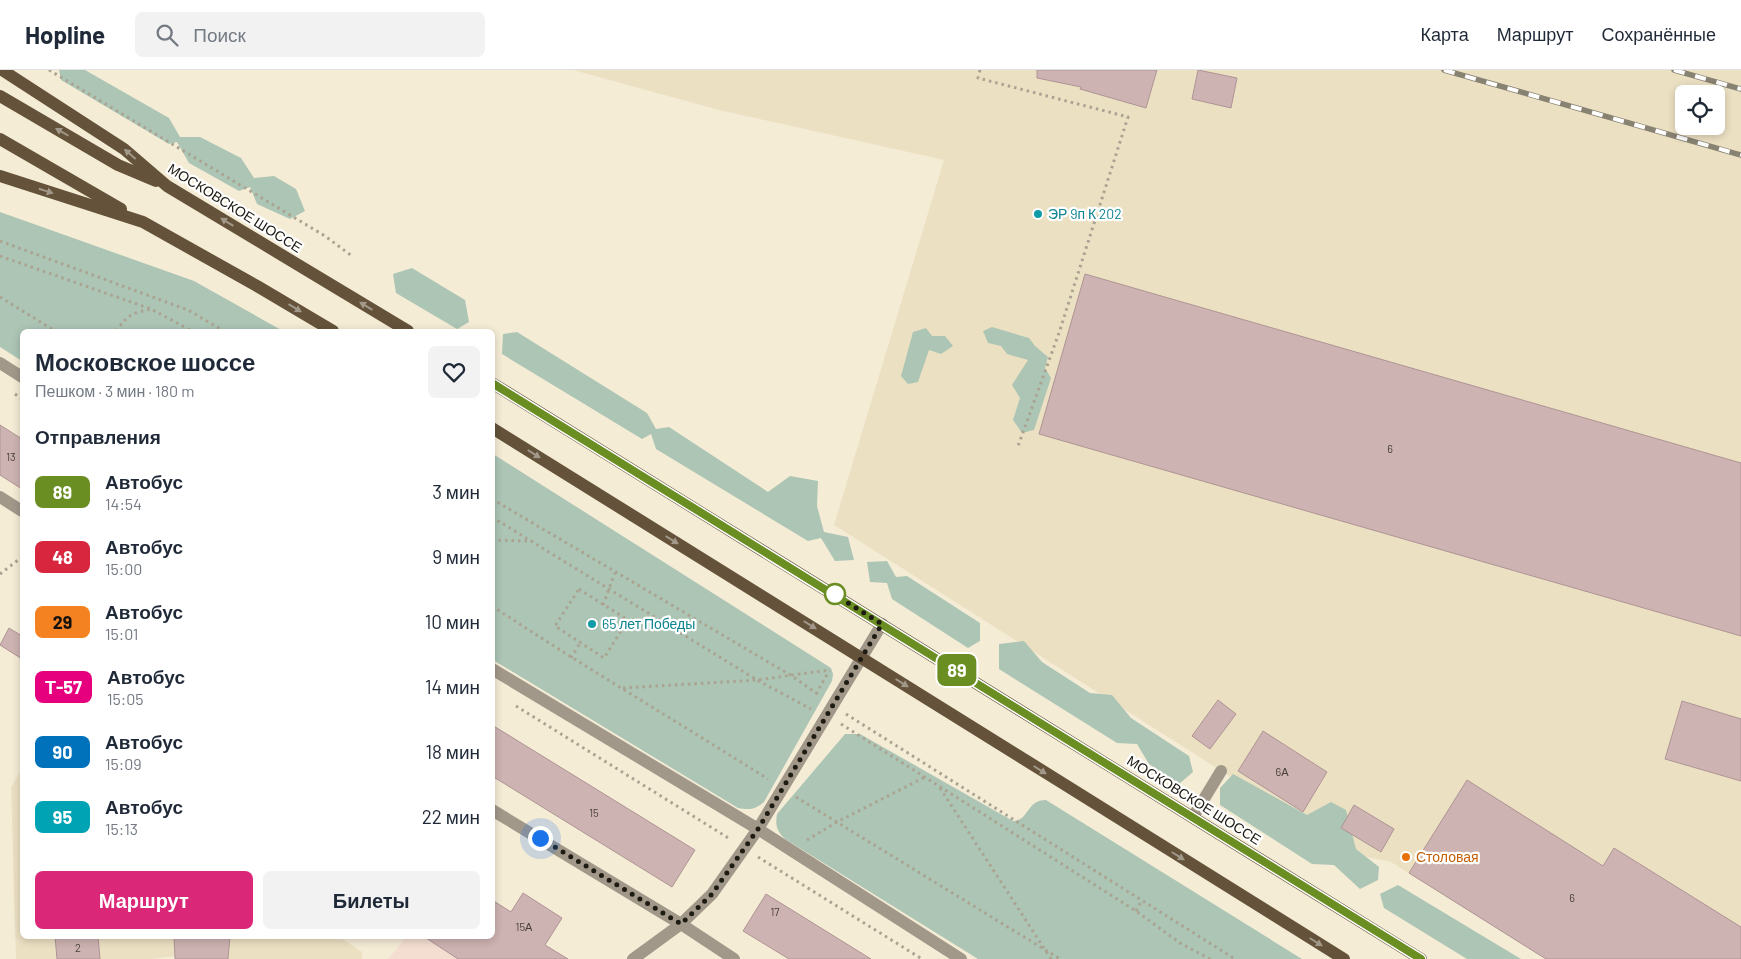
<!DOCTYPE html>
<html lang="ru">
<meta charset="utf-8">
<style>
:root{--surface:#fff;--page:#f2f2f3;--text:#1f2937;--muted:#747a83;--line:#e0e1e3;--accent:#db2777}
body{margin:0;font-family:Barlow,sans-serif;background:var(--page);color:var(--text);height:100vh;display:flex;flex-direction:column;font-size:19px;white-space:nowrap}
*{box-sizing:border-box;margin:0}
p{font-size:16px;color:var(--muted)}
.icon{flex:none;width:28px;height:28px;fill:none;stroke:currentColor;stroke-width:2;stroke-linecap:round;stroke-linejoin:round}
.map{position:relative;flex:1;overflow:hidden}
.panel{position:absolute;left:20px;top:259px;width:475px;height:610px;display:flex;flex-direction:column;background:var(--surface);border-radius:8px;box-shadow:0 2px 8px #0003}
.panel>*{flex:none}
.badge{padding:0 10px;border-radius:8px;font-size:18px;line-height:32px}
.tools{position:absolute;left:1675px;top:15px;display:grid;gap:10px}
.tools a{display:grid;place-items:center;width:50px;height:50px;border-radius:8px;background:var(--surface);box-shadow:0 2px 8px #0003;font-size:25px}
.you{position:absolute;width:25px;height:25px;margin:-12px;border:4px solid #fff;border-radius:50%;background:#1a73e8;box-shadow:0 0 0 8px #1a73e833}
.map>.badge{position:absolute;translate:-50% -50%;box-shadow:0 0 0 2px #fff}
h2{padding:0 15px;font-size:19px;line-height:45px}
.round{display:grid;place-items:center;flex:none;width:52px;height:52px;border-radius:8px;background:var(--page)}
.overview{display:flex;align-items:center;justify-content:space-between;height:85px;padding:0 15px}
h1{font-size:24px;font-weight:700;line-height:38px}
.cta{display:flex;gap:10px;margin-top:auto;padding:10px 15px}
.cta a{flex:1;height:58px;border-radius:8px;background:var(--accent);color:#fff;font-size:20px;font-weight:700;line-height:58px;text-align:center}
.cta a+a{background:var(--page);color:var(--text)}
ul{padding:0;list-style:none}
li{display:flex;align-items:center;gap:15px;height:65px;padding:0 15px}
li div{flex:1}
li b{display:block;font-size:19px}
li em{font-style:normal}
li .badge{min-width:55px;font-weight:700;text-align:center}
header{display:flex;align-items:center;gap:30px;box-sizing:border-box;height:70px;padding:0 25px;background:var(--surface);border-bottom:1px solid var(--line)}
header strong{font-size:24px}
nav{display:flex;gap:28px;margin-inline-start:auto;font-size:18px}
.search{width:350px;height:45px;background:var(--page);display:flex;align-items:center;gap:12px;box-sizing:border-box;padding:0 18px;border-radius:8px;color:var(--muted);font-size:19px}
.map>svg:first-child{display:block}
</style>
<header>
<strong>Hopline</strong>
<div class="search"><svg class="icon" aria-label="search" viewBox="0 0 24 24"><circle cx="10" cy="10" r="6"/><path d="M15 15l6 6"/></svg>Поиск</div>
<nav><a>Карта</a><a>Маршрут</a><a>Сохранённые</a></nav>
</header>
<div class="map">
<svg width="1741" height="889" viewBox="0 0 1741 889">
<rect width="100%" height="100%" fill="#f5ecd6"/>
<path fill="#ece0c3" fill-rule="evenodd" d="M 573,0 L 1741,0 L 1741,889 L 1546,889 L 1391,792 L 1352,784 L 834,455 L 944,90 L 719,40 ZM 1684,24 L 1716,24 L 1716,56 L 1684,56 Z
M 22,699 L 22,866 L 174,866 L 175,886 L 151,889 L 16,889 L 11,717 Z
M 230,866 L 338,866 L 362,882 L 362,889 L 228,889 Z"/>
<path fill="#f4ded1" d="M 523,823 L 562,848 L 545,874 L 568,889 L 388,889 L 407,866 L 492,866 L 493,830 L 511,841 Z"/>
<path fill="#acc5b5" d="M 59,0 L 85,0 L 169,48 L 180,67 L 200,67 L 241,88 L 254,108 L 274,106 L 296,119 L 305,141 L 290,149 L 257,134 L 250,117 L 239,121 L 189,93 L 177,72 L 169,74 L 61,10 Z
M 0,142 L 194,211 L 283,261 L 22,261 L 22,291 L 0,277 Z
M 412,198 L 465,230 L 469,252 L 457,259 L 396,223 L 393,204 Z
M 992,257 L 1029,268 L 1035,276 L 1048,287 L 1045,298 L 1051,308 L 1034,360 L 1022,363 L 1013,350 L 1020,328 L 1012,315 L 1028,290 L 1007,284 L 1001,276 L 988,273 L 983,261 Z
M 926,258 L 932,266 L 945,266 L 953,276 L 941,284 L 929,280 L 918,312 L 908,314 L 901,306 L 913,262 Z
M 517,262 L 647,343 L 656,359 L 669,357 L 768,422 L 790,406 L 818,411 L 817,436 L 824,462 L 848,467 L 854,490 L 835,491 L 821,468 L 808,471 L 656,379 L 651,364 L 642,369 L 502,284 L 503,264 Z
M 493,384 L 831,598 L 833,604 L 832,611 L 764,732 C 755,740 749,740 738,738 L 493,590 Z
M 887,491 L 896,507 L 907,506 L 980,553 L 980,571 L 968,578 L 892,529 L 887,513 L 870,512 L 867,492 Z
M 1024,571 L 1042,592 L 1090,623 L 1112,625 L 1131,648 L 1189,686 L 1193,702 L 1179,714 L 1149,694 L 1137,674 L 1117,673 L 999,599 L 999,574 Z
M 845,664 L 860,664 L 1013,751 C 1029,751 1026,730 1046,730 L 1302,889 L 978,889 L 785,769 C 777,761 775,756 777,744 Z
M 1233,704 L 1307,745 L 1331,732 L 1346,740 L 1356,779 L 1379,797 L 1378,810 L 1360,819 L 1334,795 L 1312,794 L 1220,735 L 1220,718 Z
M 1398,815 L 1521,889 L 1467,889 L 1384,838 L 1380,824 Z"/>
<path fill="#cdb3b2" stroke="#ae9494" d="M 1037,0 L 1157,0 L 1146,38 L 1080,19 L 1081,17 L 1037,8 Z
M 1198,0 L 1237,8 L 1231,38 L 1192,29 Z
M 1085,204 L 1741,393 L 1741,566 L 1039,364 Z
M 0,355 L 22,369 L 22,419 L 0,405 Z
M 9,558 L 22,566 L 22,589 L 0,575 Z
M 1218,630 L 1236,644 L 1210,679 L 1192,666 Z
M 1682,631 L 1741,649 L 1741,711 L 1665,689 Z
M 492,655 L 695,780 L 672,817 L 492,706 Z
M 1263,661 L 1327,702 L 1303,742 L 1238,701 Z
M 1467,710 L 1603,796 L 1614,778 L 1741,857 L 1741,889 L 1546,889 L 1409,803 Z
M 1354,735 L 1394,759 L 1381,782 L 1341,758 Z
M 523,823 L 562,848 L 545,875 L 568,889 L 458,889 L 423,866 L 492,866 L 492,830 L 511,842 Z
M 766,824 L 871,889 L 789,889 L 743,861 Z
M 55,866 L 98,866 L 100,889 L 57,889 Z
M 174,866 L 230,866 L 228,889 L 175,889 Z"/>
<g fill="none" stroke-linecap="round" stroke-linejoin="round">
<path stroke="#aaa392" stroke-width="3" stroke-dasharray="2.5 4" stroke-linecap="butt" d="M 49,0 L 325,166 L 352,186
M 980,0 L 978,8 L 1128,47 L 1059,263 L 1018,376
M 0,171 L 188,240 L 224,261
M 0,186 L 151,239 L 192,261
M 0,227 L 55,261
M 116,261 C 128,245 132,243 151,239
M 15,324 L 22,329
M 492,429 L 792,606 L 819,625
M 492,447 L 757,610 L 811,639
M 492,470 L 529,471
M 0,504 L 22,487
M 579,519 L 628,550 L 604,588 L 555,556 Z
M 603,535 L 615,503
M 492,536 C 583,596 676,651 768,709
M 571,588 L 580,573
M 623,618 L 757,610 L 829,600
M 816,624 L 829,601
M 516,636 L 730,769
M 846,644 L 1235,889
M 841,654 L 1136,841 L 1180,873 L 1210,889
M 940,718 L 1051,889
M 796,727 L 1060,889
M 807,770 L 837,752 L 925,707
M 758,787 L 922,889
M 1136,841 L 1142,830"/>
<path stroke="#a2988a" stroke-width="12" d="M 0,293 L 22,307
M 0,427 L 22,441
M 492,599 L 758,759 L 961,889
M 492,740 L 681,854 L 734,889
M 1193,747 L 1221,701
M 633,889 L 681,854 L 712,824 L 758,759 L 882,554"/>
<path stroke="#64533a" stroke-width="12" d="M 2,0 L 124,79 L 167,116 L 408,261
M 0,26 L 118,95 L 156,111
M 0,69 L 121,139
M 0,106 L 143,152 L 257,216 L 333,261
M 492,313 L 1421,889
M 492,358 C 777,534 1060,712 1344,889"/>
<g stroke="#888273" stroke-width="5.5">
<path id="rail" d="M 1444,0 L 1741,85
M 1674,0 L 1741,19"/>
</g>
<use href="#rail" stroke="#fff" stroke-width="4" stroke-dasharray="11" stroke-linecap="butt"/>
</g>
<defs><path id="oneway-solid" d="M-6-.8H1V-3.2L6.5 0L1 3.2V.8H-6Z" transform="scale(1.25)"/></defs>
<g fill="#a29889">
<use href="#oneway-solid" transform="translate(62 62) rotate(-150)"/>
<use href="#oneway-solid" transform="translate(130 84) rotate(-139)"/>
<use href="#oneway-solid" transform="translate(46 121) rotate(18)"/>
<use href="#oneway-solid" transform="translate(227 152) rotate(-149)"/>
<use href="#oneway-solid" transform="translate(366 236) rotate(-149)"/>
<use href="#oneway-solid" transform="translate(295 238) rotate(31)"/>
<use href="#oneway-solid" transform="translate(534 384) rotate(32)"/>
<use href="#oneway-solid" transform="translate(672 470) rotate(32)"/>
<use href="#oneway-solid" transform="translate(810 555) rotate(32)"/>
<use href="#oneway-solid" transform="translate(902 613) rotate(32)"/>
<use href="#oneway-solid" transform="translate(1040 700) rotate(32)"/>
<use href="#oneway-solid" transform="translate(1178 786) rotate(32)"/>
<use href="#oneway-solid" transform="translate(1316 872) rotate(32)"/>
</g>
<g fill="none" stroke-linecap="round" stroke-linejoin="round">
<g stroke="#fff" stroke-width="11">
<path id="line" d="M 492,313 L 1421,889"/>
</g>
<use href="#line" stroke="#6b8e23" stroke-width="8"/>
<path stroke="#1e1b13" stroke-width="5" stroke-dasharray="0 9" d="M 540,768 L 681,854 L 712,824 L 758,759 L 882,554 L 832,523 L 835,524"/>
</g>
<g fill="#0f9aa8" stroke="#fff" stroke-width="2">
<circle cx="1038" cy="144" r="5"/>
<circle cx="592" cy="554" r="5"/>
</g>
<circle fill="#fff" stroke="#6b8e23" stroke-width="2.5" cx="835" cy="524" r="10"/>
<circle fill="#e8710a" stroke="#fff" stroke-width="2" cx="1406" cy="787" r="5"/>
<g text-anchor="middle" stroke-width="4.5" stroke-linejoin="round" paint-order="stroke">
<g font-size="11" fill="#4a413b">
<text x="1390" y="383">6</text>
<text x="11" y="391">13</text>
<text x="1282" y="706">6А</text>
<text x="594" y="747">15</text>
<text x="1572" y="832">6</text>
<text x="775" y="846">17</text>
<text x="524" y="861">15А</text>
<text x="78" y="882">2</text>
</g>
<g font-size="14" fill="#1e1b13" stroke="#fff">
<text transform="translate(235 138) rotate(32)" y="5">МОСКОВСКОЕ ШОССЕ</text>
<text transform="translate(1194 730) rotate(32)" y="5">МОСКОВСКОЕ ШОССЕ</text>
</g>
<g font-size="14" fill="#0d838f" stroke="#fff" text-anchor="start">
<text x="1048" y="149">ЭР 9п К 202</text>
<text x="602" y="559">65 лет Победы</text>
</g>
<g font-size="14" fill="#c56008" stroke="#fff" text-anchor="start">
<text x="1416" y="792">Столовая</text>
</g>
</g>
</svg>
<div class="tools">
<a><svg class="icon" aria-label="locate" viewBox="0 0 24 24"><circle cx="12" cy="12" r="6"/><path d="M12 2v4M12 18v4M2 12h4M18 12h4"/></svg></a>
</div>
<div class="you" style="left:540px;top:768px"></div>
<b class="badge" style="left:957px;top:600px;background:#6b8e23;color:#fff">89</b>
<section class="panel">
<div class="overview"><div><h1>Московское шоссе</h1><p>Пешком · 3 мин · 180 m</p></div><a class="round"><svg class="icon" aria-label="heart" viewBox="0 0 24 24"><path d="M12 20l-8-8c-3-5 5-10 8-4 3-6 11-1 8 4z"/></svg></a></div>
<h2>Отправления</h2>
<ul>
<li><span class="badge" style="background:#6b8e23;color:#fff">89</span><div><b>Автобус</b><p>14:54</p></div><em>3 мин</em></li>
<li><span class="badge" style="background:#d7263d;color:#fff">48</span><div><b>Автобус</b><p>15:00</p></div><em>9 мин</em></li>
<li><span class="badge" style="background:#f58220;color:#111">29</span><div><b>Автобус</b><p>15:01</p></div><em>10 мин</em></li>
<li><span class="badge" style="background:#e6007e;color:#fff">Т-57</span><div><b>Автобус</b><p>15:05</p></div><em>14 мин</em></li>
<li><span class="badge" style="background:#0072bc;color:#fff">90</span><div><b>Автобус</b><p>15:09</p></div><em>18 мин</em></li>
<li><span class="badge" style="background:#00a3b4;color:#fff">95</span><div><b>Автобус</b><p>15:13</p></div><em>22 мин</em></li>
</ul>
<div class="cta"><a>Маршрут</a><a>Билеты</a></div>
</section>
</div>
